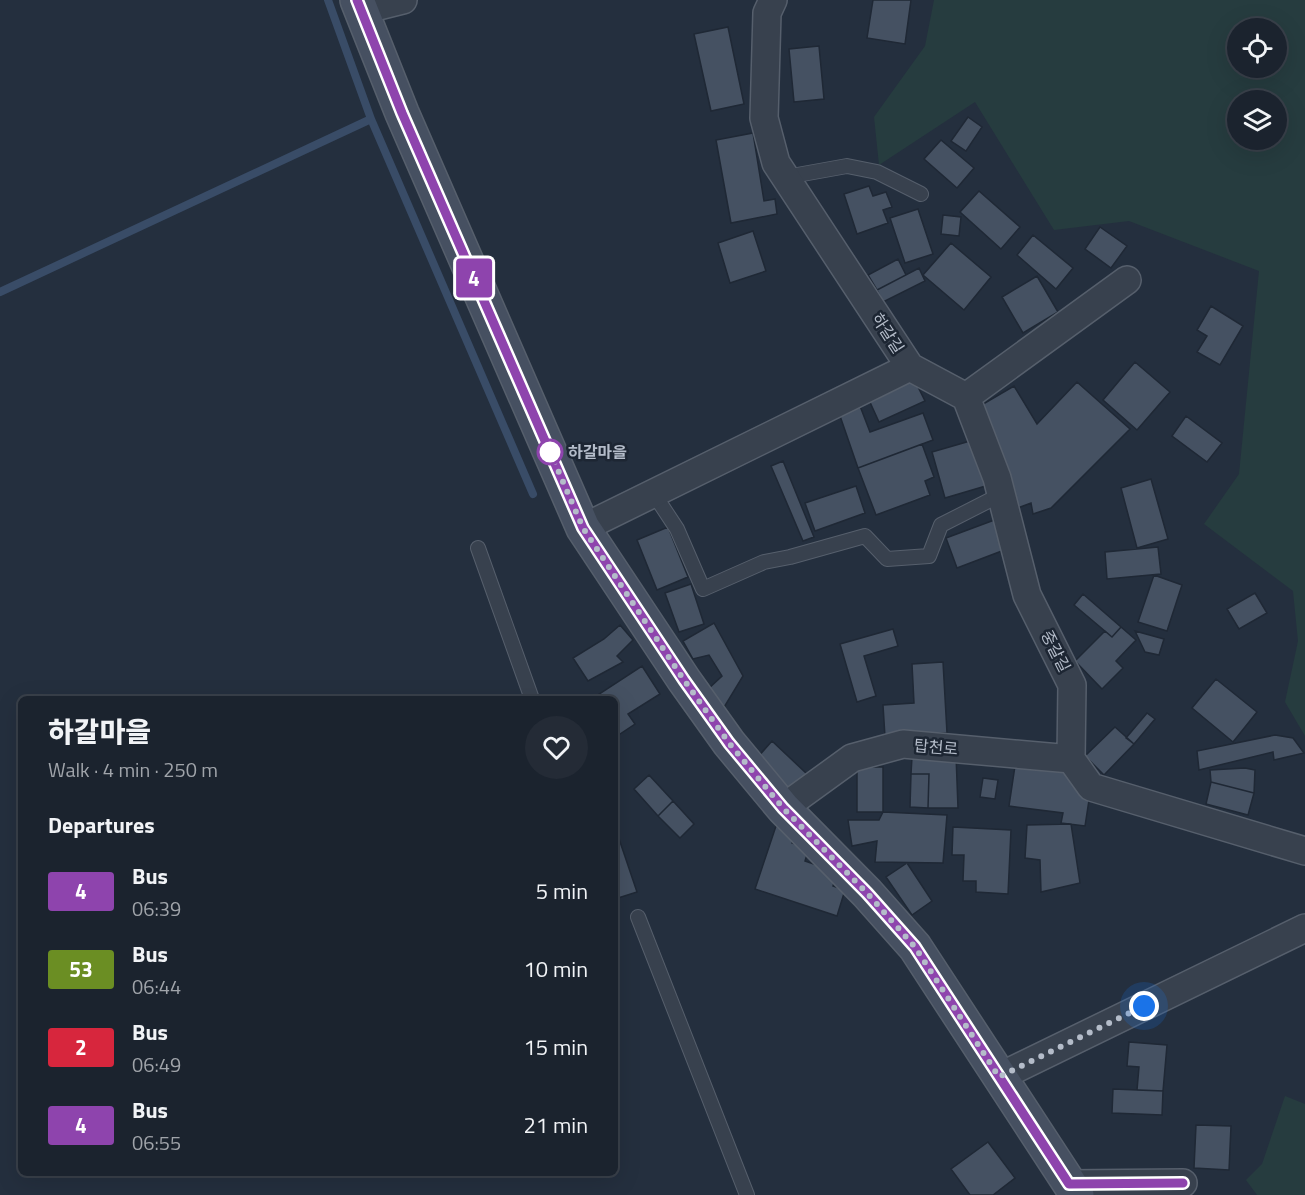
<!DOCTYPE html>
<meta charset="utf-8">
<style>
:root{--surface:#1b232e;--page:#242b36;--text:#f1f3f6;--muted:#a0a4aa;--line:#39404a}
body{margin:0;font-family:"Titillium Web","Noto Sans KR",sans-serif;background:var(--page);color:var(--text);height:100vh;display:flex;flex-direction:column;font-size:22px;white-space:nowrap}
*{box-sizing:border-box;margin:0}
p{font-size:20px;color:var(--muted)}
.icon{flex:none;width:33px;height:33px;fill:none;stroke:currentColor;stroke-width:2;stroke-linecap:round;stroke-linejoin:round}
.map{position:relative;flex:1;overflow:hidden}
.drawer{position:absolute;left:18px;top:696px;width:600px;height:480px;display:flex;flex-direction:column;background:var(--surface);border-radius:9px;box-shadow:0 6px 24px #0002,0 0 0 2px var(--line)}
.drawer>*{flex:none}
.badge{padding:0 12px;border-radius:4px;font-size:21px;line-height:39px}
.tools{position:absolute;left:1227px;top:18px;display:grid;gap:12px}
.tools a{display:grid;place-items:center;width:60px;height:60px;border-radius:50%;background:var(--surface);box-shadow:0 6px 24px #0002,0 0 0 2px var(--line);font-size:30px}
.you{position:absolute;width:30px;height:30px;margin:-15px;border:4px solid #fff;border-radius:50%;background:#1a73e8;box-shadow:0 0 0 9px #1a73e833}
.map>.badge{position:absolute;translate:-50% -50%;box-shadow:0 0 0 3px #fff}
h2{padding:0 30px;font-size:22px;line-height:54px}
.round{display:grid;place-items:center;flex:none;width:63px;height:63px;border-radius:32px;background:var(--page)}
.summary{display:flex;align-items:center;justify-content:space-between;height:102px;padding:0 30px}
h1{font-size:28px;font-weight:800;line-height:45px}
ul{padding:0;list-style:none}
li{display:flex;align-items:center;gap:18px;height:78px;padding:0 30px}
li div{flex:1}
li b{display:block;font-size:22px}
li em{font-style:normal}
li .badge{min-width:66px;font-weight:700;text-align:center}
.map>svg:first-child{display:block}
</style>
<div class="map">
<svg width="1305" height="1195" viewBox="0 0 1305 1195">
<rect width="100%" height="100%" fill="#242f3e"/>
<path fill="#263c3f" fill-rule="evenodd" d="M 934,0 L 1305,0 L 1305,736 L 1285,702 L 1298,641 L 1293,591 L 1204,524 L 1239,474 L 1259,271 L 1129,221 L 1054,230 L 975,102 L 879,165 L 874,117 L 925,46 ZM 1238,28 L 1276,28 L 1276,68 L 1238,68 ZM 1238,100 L 1276,100 L 1276,140 L 1238,140 Z
M 1285,1096 L 1305,1104 L 1305,1195 L 1257,1195 L 1246,1180 L 1262,1164 Z"/>
<g fill="none" stroke-linecap="round" stroke-linejoin="round">
<path stroke="#394c67" stroke-width="8" d="M 328,0 L 371,119 L 533,494
M 0,292 L 371,119"/>
</g>
<path fill="#455162" stroke="#1f2835" stroke-width="1.5" d="M 873,0 L 911,0 L 905,44 L 867,38 Z
M 728,27 L 744,104 L 711,111 L 694,34 Z
M 819,46 L 824,99 L 794,102 L 789,49 Z
M 968,117 L 982,127 L 966,151 L 951,141 Z
M 753,133 L 764,201 L 775,199 L 777,214 L 731,223 L 716,140 Z
M 941,140 L 974,168 L 957,188 L 924,159 Z
M 869,186 L 873,196 L 886,192 L 892,207 L 883,210 L 888,223 L 857,234 L 844,194 Z
M 979,191 L 1020,227 L 1001,249 L 960,212 Z
M 918,209 L 933,254 L 905,263 L 890,218 Z
M 943,215 L 961,217 L 959,236 L 941,234 Z
M 1100,227 L 1127,246 L 1111,268 L 1085,249 Z
M 753,231 L 766,271 L 730,283 L 718,243 Z
M 1033,235 L 1073,268 L 1056,289 L 1017,255 Z
M 951,243 L 991,277 L 964,310 L 923,275 Z
M 898,259 L 906,275 L 877,290 L 868,275 Z
M 919,268 L 925,281 L 883,302 L 877,290 Z
M 1037,276 L 1058,312 L 1023,333 L 1002,297 Z
M 1211,306 L 1243,326 L 1220,365 L 1197,352 L 1207,336 L 1197,330 Z
M 1135,362 L 1170,392 L 1137,430 L 1103,400 Z
M 914,379 L 925,401 L 879,422 L 869,400 Z
M 1077,382 L 1130,429 L 1051,508 L 1033,514 L 1031,503 L 1015,509 L 978,407 L 1014,386 L 1037,424 Z
M 860,406 L 870,432 L 923,413 L 933,440 L 858,468 L 839,413 Z
M 1186,416 L 1222,443 L 1207,462 L 1172,436 Z
M 977,439 L 989,485 L 945,498 L 932,452 Z
M 922,444 L 934,477 L 925,481 L 930,495 L 876,515 L 858,468 Z
M 783,461 L 814,537 L 803,541 L 771,466 Z
M 1151,479 L 1168,539 L 1137,548 L 1121,488 Z
M 856,486 L 865,513 L 815,531 L 805,503 Z
M 997,519 L 1007,549 L 957,568 L 946,538 Z
M 668,527 L 688,577 L 657,590 L 637,540 Z
M 1158,547 L 1161,574 L 1107,579 L 1105,552 Z
M 1154,575 L 1182,585 L 1167,631 L 1138,622 Z
M 691,584 L 704,624 L 679,632 L 665,593 Z
M 1255,593 L 1267,613 L 1239,629 L 1227,609 Z
M 1083,594 L 1121,627 L 1112,637 L 1074,605 Z
M 714,623 L 743,676 L 723,709 L 707,690 L 722,676 L 709,655 L 693,659 L 683,641 Z
M 620,625 L 633,640 L 617,656 L 623,662 L 588,681 L 573,658 L 604,639 Z
M 1121,627 L 1136,640 L 1116,661 L 1123,668 L 1102,689 L 1075,661 L 1105,631 L 1112,637 Z
M 893,629 L 898,646 L 864,656 L 876,696 L 857,702 L 840,644 Z
M 1135,631 L 1164,639 L 1159,655 L 1145,652 Z
M 943,662 L 947,733 L 885,737 L 883,705 L 914,703 L 912,664 Z
M 642,666 L 660,694 L 628,714 L 635,724 L 617,736 L 615,699 L 593,698 Z
M 1216,679 L 1257,712 L 1233,742 L 1192,708 Z
M 1147,713 L 1155,719 L 1134,744 L 1126,738 Z
M 1115,727 L 1134,744 L 1104,775 L 1085,756 Z
M 1275,735 L 1293,738 L 1304,753 L 1274,760 L 1273,752 L 1199,770 L 1197,751 Z
M 772,741 L 807,774 L 791,792 L 756,759 Z
M 956,755 L 958,808 L 928,808 L 929,774 L 911,774 L 912,757 Z
M 1015,766 L 1071,773 L 1089,800 L 1085,826 L 1061,823 L 1063,813 L 1009,806 Z
M 857,767 L 883,767 L 883,812 L 857,812 Z
M 1245,768 L 1255,770 L 1254,793 L 1211,782 L 1210,770 Z
M 911,774 L 929,774 L 928,808 L 910,807 Z
M 649,775 L 673,801 L 658,816 L 634,789 Z
M 983,778 L 998,780 L 995,799 L 980,797 Z
M 1211,782 L 1254,793 L 1248,815 L 1206,804 Z
M 673,801 L 694,824 L 680,838 L 658,816 Z
M 883,812 L 947,815 L 943,863 L 875,862 L 877,841 L 852,846 L 848,820 L 879,820 Z
M 1071,824 L 1080,883 L 1041,892 L 1040,860 L 1025,858 L 1027,825 Z
M 776,826 L 795,832 L 792,843 L 809,848 L 805,861 L 837,872 L 833,886 L 845,890 L 837,916 L 755,889 Z
M 615,827 L 637,892 L 615,899 Z
M 953,827 L 1011,830 L 1008,894 L 976,892 L 976,881 L 963,881 L 964,855 L 952,855 Z
M 907,863 L 932,901 L 912,915 L 886,877 Z
M 1129,1042 L 1167,1045 L 1163,1091 L 1137,1090 L 1139,1067 L 1127,1066 Z
M 1113,1089 L 1163,1091 L 1162,1115 L 1112,1113 Z
M 1196,1125 L 1231,1126 L 1229,1170 L 1194,1168 Z
M 988,1142 L 1015,1178 L 993,1195 L 970,1195 L 951,1169 Z"/>
<g fill="none" stroke-linecap="round" stroke-linejoin="round">
<g stroke="#565f6c" stroke-width="16">
<path id="service" d="M 786,177 L 847,166 L 877,172 L 921,194
M 654,494 L 677,529 L 703,589 L 764,562 L 790,557 L 865,536 L 887,559 L 929,556 L 941,525 L 1002,494
M 478,548 L 532,699
M 638,917 L 747,1195"/>
</g>
<g stroke="#565f6c" stroke-width="30">
<path id="minor" d="M 773,0 L 767,13 L 764,118 L 776,163 L 910,367 L 966,397 L 997,478 L 1027,595 L 1072,685 L 1071,759 L 1091,787 L 1305,851
M 359,11 L 403,0
M 966,397 L 1127,280
M 583,528 L 910,367
M 783,808 L 852,758 L 903,744 L 1071,759
M 999,1077 L 1305,928
M 1069,1184 L 1183,1183"/>
</g>
<g stroke="#565f6c" stroke-width="36">
<path id="secondary" d="M 357,0 L 402,113 L 583,528 L 684,680 L 729,743 L 783,808 L 867,893 L 915,947 L 1077,1195"/>
</g>
<use href="#service" stroke="#38414e" stroke-width="14"/>
<use href="#minor" stroke="#38414e" stroke-width="27"/>
<use href="#secondary" stroke="#465061" stroke-width="33"/>
</g>
<g fill="none" stroke-linecap="round" stroke-linejoin="round">
<g stroke="#fff" stroke-width="14">
<path id="line" d="M 357,0 L 402,113 L 583,528 L 684,680 L 729,743 L 783,808 L 867,893 L 915,947 L 1069,1184 L 1183,1183"/>
</g>
<use href="#line" stroke="#8e44ad" stroke-width="9"/>
<path stroke="#b4bcc9" stroke-width="6" stroke-dasharray="0 10.8" d="M 550,452 L 548,447 L 583,528 L 684,680 L 729,743 L 783,808 L 867,893 L 915,947 L 999,1077 L 1144,1006"/>
</g>
<circle fill="#fff" stroke="#8e44ad" stroke-width="3" cx="550" cy="452" r="12"/>
<g text-anchor="middle" stroke-width="5" stroke-linejoin="round" paint-order="stroke">
<g font-size="16" fill="#b4bcc9" stroke="#1d2633">
<text transform="translate(888 333) rotate(57)" y="6">하갈길</text>
<text transform="translate(1056 651) rotate(63)" y="6">중갈길</text>
<text transform="translate(936 747) rotate(5)" y="6">탑천로</text>
</g>
<g font-size="16" font-weight="bold" fill="#b4bcc9" stroke="#1d2633" text-anchor="start">
<text x="568" y="458">하갈마을</text>
</g>
</g>
</svg>
<div class="tools">
<a><svg class="icon" aria-label="locate" viewBox="0 0 24 24"><circle cx="12" cy="12" r="6"/><path d="M12 2v4M12 18v4M2 12h4M18 12h4"/></svg></a>
<a><svg class="icon" aria-label="layers" viewBox="0 0 24 24"><path d="M12 4l9 5-9 5-9-5zM3 14l9 5 9-5"/></svg></a>
</div>
<div class="you" style="left:1144px;top:1006px"></div>
<b class="badge" style="left:474px;top:278px;background:#8e44ad;color:#fff">4</b>
<section class="drawer">
<div class="summary"><div><h1>하갈마을</h1><p>Walk · 4 min · 250 m</p></div><a class="round"><svg class="icon" aria-label="heart" viewBox="0 0 24 24"><path d="M12 20l-8-8c-3-5 5-10 8-4 3-6 11-1 8 4z"/></svg></a></div>
<h2>Departures</h2>
<ul>
<li><span class="badge" style="background:#8e44ad;color:#fff">4</span><div><b>Bus</b><p>06:39</p></div><em>5 min</em></li>
<li><span class="badge" style="background:#6b8e23;color:#fff">53</span><div><b>Bus</b><p>06:44</p></div><em>10 min</em></li>
<li><span class="badge" style="background:#d7263d;color:#fff">2</span><div><b>Bus</b><p>06:49</p></div><em>15 min</em></li>
<li><span class="badge" style="background:#8e44ad;color:#fff">4</span><div><b>Bus</b><p>06:55</p></div><em>21 min</em></li>
</ul>
</section>
</div>
